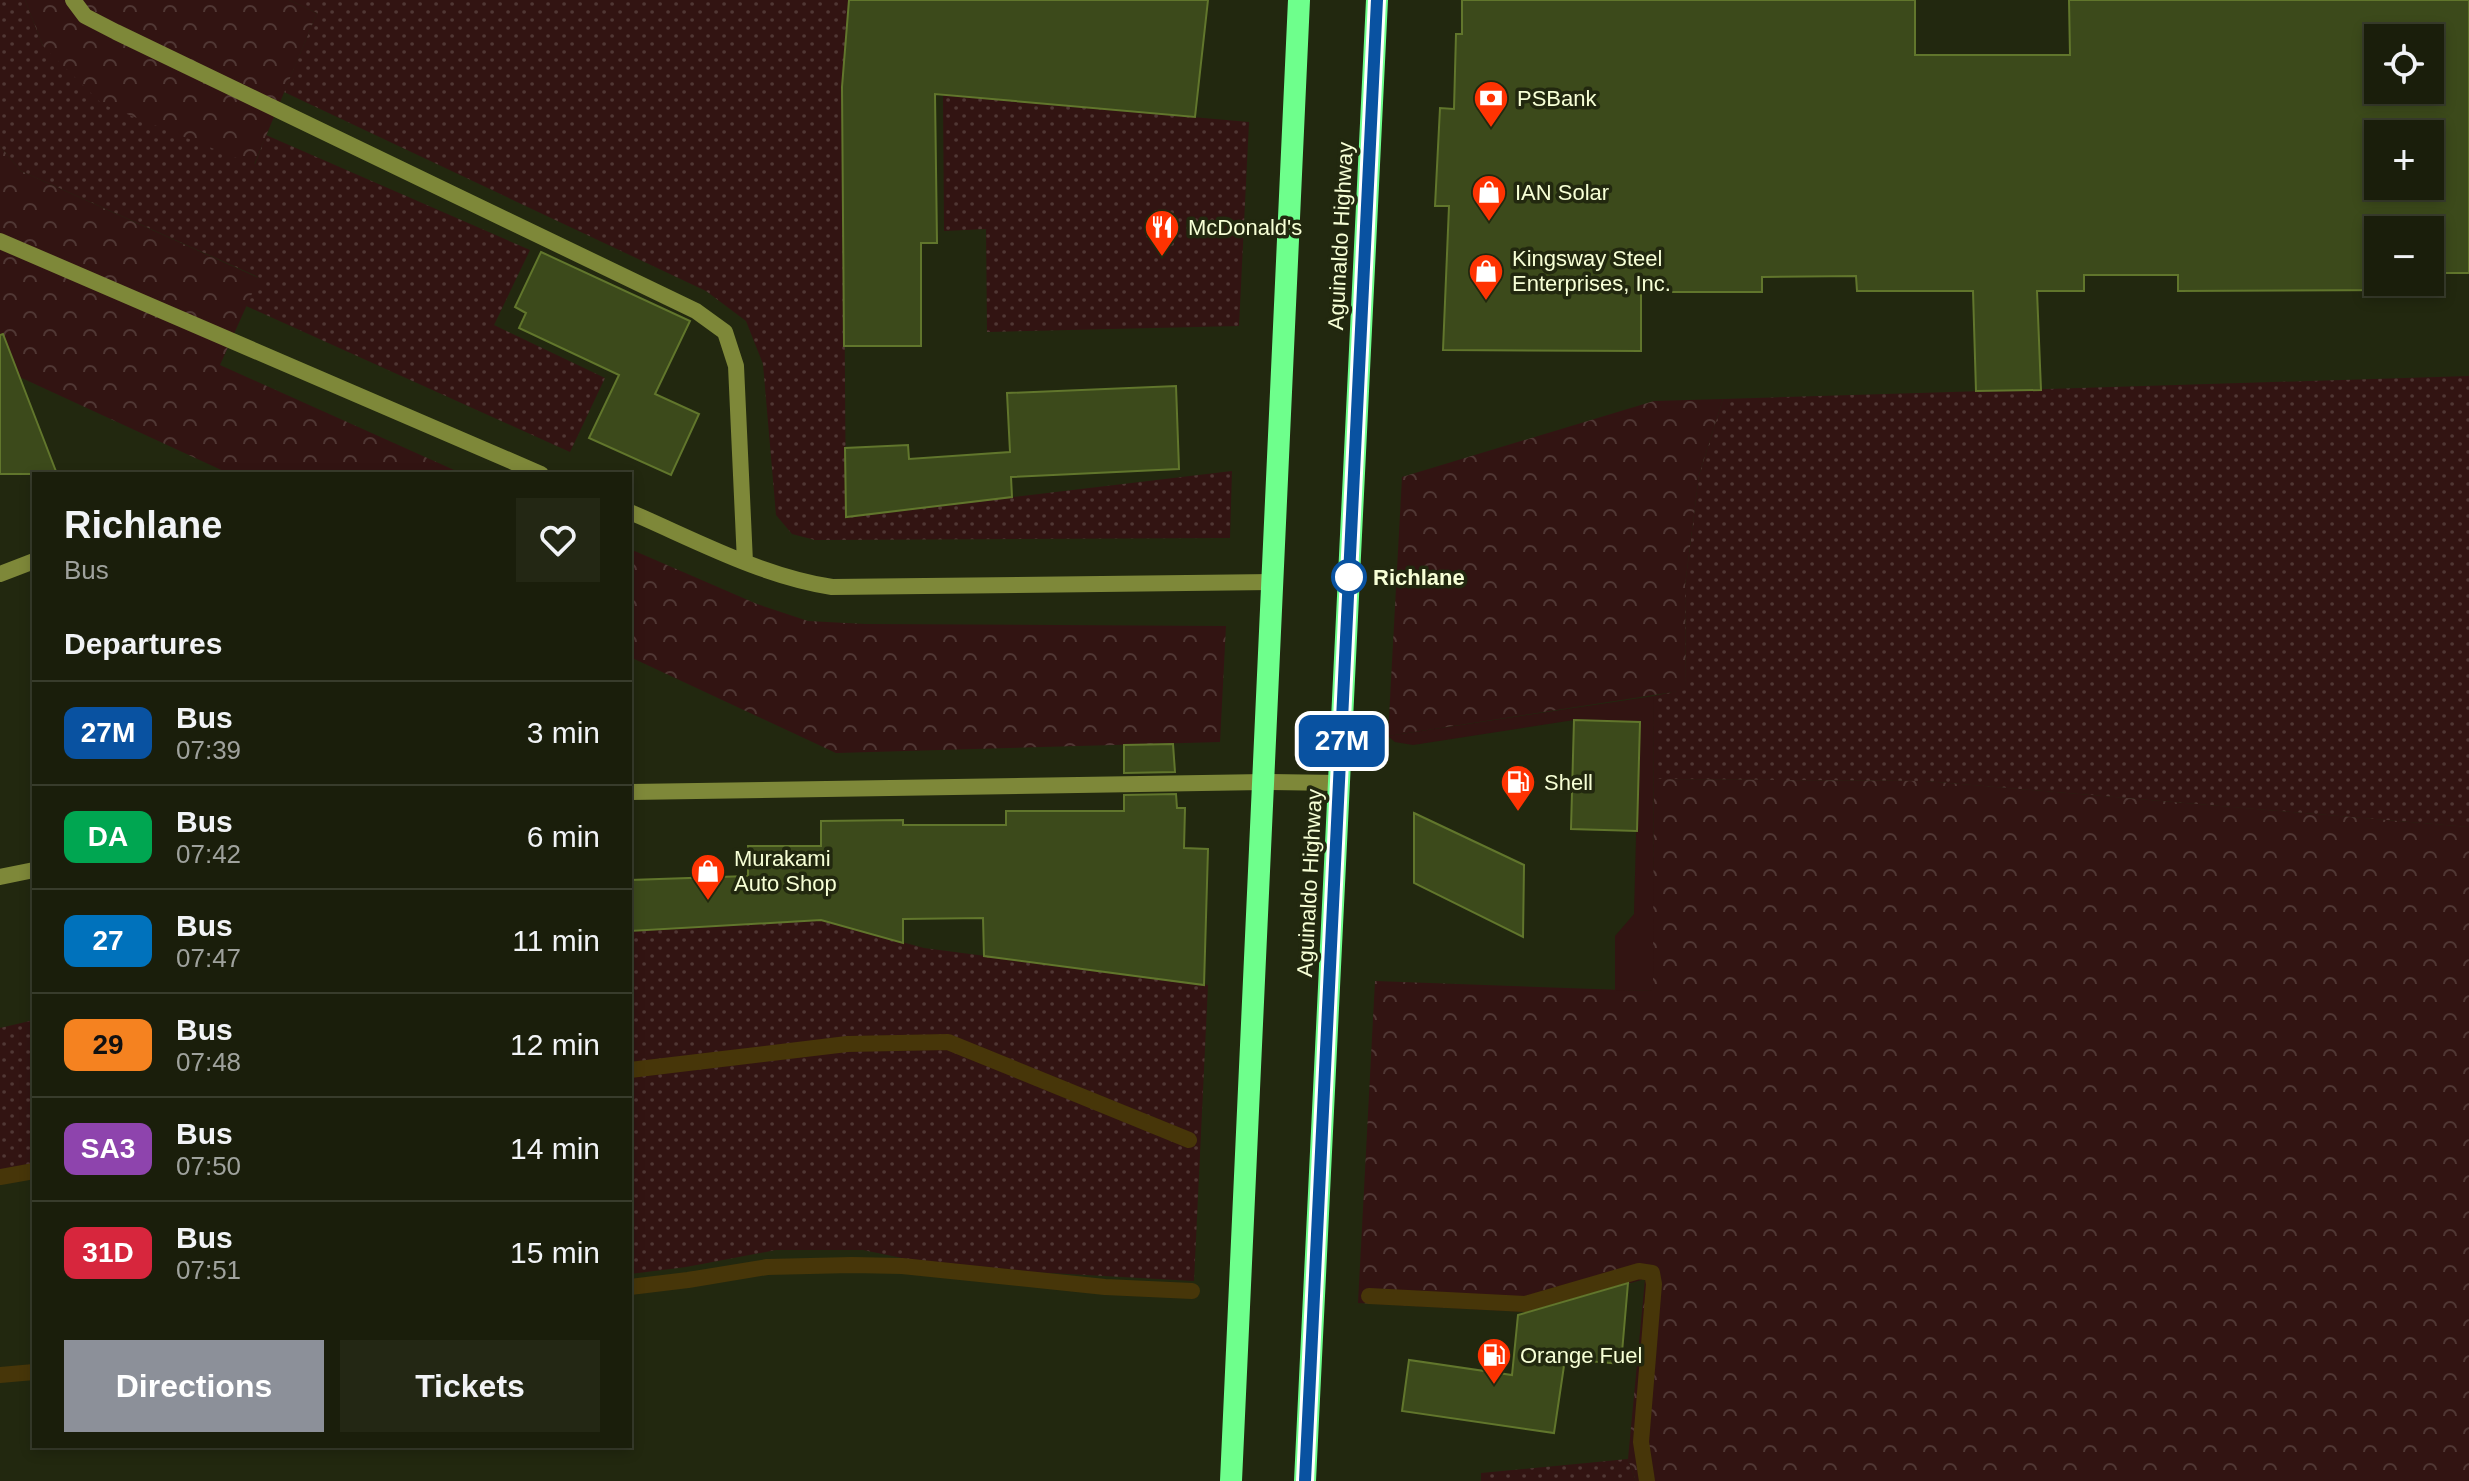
<!DOCTYPE html>
<meta charset="utf-8">
<style>
:root{--surface:#1a1e0b;--page:#232714;--text:#f1f3f6;--muted:#9fa29d;--line:#383c2c;--accent:#8c9099}
body{margin:0;font-family:Helvetica,sans-serif;background:var(--page);color:var(--text);height:100vh;display:flex;flex-direction:column;font-size:30px;white-space:nowrap}
*{box-sizing:border-box;margin:0}
p{font-size:26px;color:var(--muted)}
.icon{flex:none;width:44px;height:44px;fill:none;stroke:currentColor;stroke-width:2;stroke-linecap:round;stroke-linejoin:round}
.map{position:relative;flex:1;overflow:hidden}
.sheet{position:absolute;left:32px;top:472px;width:600px;height:976px;display:flex;flex-direction:column;background:var(--surface);border-radius:0px;box-shadow:0 4px 12px #0003,0 0 0 2px var(--line)}
.sheet>*{flex:none}
.badge{padding:0 16px;border-radius:12px;font-size:28px;line-height:52px}
.fabs{position:absolute;left:2364px;top:24px;display:grid;gap:16px}
.fabs a{display:grid;place-items:center;width:80px;height:80px;border-radius:0px;background:var(--surface);box-shadow:0 4px 12px #0003,0 0 0 2px var(--line);font-size:40px}
.map>.badge{position:absolute;translate:-50% -50%;box-shadow:0 0 0 4px #fff}
h2{padding:0 32px;font-size:30px;line-height:72px}
.round{display:grid;place-items:center;flex:none;width:84px;height:84px;border-radius:0px;background:var(--page)}
.overview{display:flex;align-items:center;justify-content:space-between;height:136px;padding:0 32px}
h1{font-size:38px;font-weight:700;line-height:60px}
.button{display:flex;gap:16px;margin-top:auto;padding:16px 32px}
.button a{flex:1;height:92px;border-radius:0px;background:var(--accent);color:#fff;font-size:32px;font-weight:700;line-height:92px;text-align:center}
.button a+a{background:var(--page);color:var(--text)}
ul{padding:0;list-style:none}
li{display:flex;align-items:center;gap:24px;height:104px;padding:0 32px;border-top:2px solid var(--line)}
li div{flex:1}
li b{display:block;font-size:30px}
li em{font-style:normal}
li .badge{min-width:88px;font-weight:700;text-align:center}
.map>svg:first-child{display:block}
</style>
<div class="map">
<svg width="2469" height="1481" viewBox="0 0 2469 1481">
<defs>
<pattern id="grass-dots" width="8" height="8" patternUnits="userSpaceOnUse" patternTransform="scale(2)"><rect width="8" height="8" fill="#321412"/><path d="M2 2h.1M6 6h.1" fill="none" stroke="#503734" stroke-width="1.8" stroke-linecap="round"/></pattern>
<pattern id="forest-crowns" width="20" height="18" patternUnits="userSpaceOnUse" patternTransform="scale(2)"><rect width="20" height="18" fill="#321412"/><path d="M2 6a3 3 0 1 1 6 0M12 15a3 3 0 1 1 6 0" fill="none" stroke="#503734"/></pattern>
</defs>
<rect width="100%" height="100%" fill="#22280f"/>
<path fill="url(#grass-dots)" d="M 0,0 L 25,0 L 43,46 L 255,164 L 266,135 L 530,250 L 494,325 L 605,378 L 570,452 L 246,306 L 258,277 L 21,171 L 0,146 Z
M 289,0 L 849,0 L 844,244 L 846,517 L 1232,471 L 1230,538 L 815,540 L 792,534 L 776,515 L 763,364 L 746,321 L 706,291 L 284,92 L 317,13 Z
M 943,95 L 1249,122 L 1239,326 L 987,332 L 986,229 L 944,231 Z
M 2469,376 L 2469,827 L 1925,781 L 1654,779 L 1654,696 L 1686,689 L 1685,586 L 1699,475 L 1723,399 Z
M 821,920 L 924,948 L 1208,985 L 1194,1281 L 1032,1272 L 907,1259 L 863,1250 L 776,1250 L 686,1267 L 630,1274 L 630,931 Z
M 34,1020 L 34,1171 L 0,1177 L 0,1028 Z
M 1628,1459 L 1636,1481 L 1481,1481 L 1481,1473 Z"/>
<path fill="url(#forest-crowns)" d="M 25,0 L 289,0 L 317,13 L 254,165 L 102,104 L 43,46 Z
M 0,146 L 21,171 L 259,278 L 220,365 L 463,474 L 230,474 L 0,368 Z
M 1723,399 L 1699,475 L 1685,586 L 1686,690 L 1388,736 L 1402,477 L 1654,401 Z
M 630,549 L 757,604 L 808,621 L 865,624 L 1226,626 L 1220,742 L 836,753 L 630,657 Z
M 1654,779 L 1925,781 L 2469,827 L 2469,1481 L 1636,1481 L 1628,1459 L 1645,1279 L 1528,1312 L 1358,1303 L 1375,981 L 1652,991 Z"/>
<path fill="#321412" d="M 1654,696 L 1653,991 L 1615,990 L 1615,936 L 1634,914 L 1639,722 L 1574,720 L 1413,745 L 1395,742 L 1388,736 Z"/>
<g fill="none" stroke-linecap="round" stroke-linejoin="round">
<path stroke="#473609" stroke-width="16" d="M 630,1070 L 847,1044 L 948,1042 L 1189,1140
M 0,1177 L 34,1171
M 630,1287 L 688,1280 L 767,1267 L 852,1265 L 902,1266 L 1105,1287 L 1192,1291
M 1369,1296 L 1525,1304 L 1639,1271 L 1652,1273 L 1654,1284 L 1641,1442 L 1647,1481
M 0,1375 L 34,1372"/>
</g>
<path fill="#3c4a1b" stroke="#61762c" stroke-width="2" fill-rule="evenodd" d="M 849,0 L 1208,0 L 1195,117 L 935,94 L 937,243 L 921,243 L 921,346 L 844,346 L 842,87 Z
M 1462,0 L 1915,0 L 1915,55 L 2070,55 L 2069,0 L 2469,0 L 2469,273 L 2430,273 L 2430,230 L 2378,230 L 2378,282 L 2403,282 L 2403,290 L 2178,291 L 2178,275 L 2084,275 L 2084,291 L 2037,291 L 2041,390 L 1976,391 L 1973,291 L 1857,291 L 1856,276 L 1762,277 L 1762,292 L 1641,292 L 1641,351 L 1443,350 L 1449,206 L 1435,206 L 1440,108 L 1454,109 L 1456,34 L 1462,34 ZM 2378,38 L 2430,38 L 2430,90 L 2378,90 ZM 2378,134 L 2430,134 L 2430,186 L 2378,186 Z
M 541,252 L 690,321 L 655,394 L 699,414 L 671,475 L 589,438 L 619,375 L 519,328 L 526,313 L 515,307 Z
M 3,334 L 57,474 L 0,474 L 0,335 Z
M 1176,386 L 1179,469 L 1011,477 L 1012,497 L 846,517 L 845,448 L 908,445 L 909,459 L 1010,452 L 1007,393 Z
M 1574,720 L 1640,722 L 1637,831 L 1571,829 Z
M 1173,744 L 1175,772 L 1124,773 L 1124,745 Z
M 1176,794 L 1177,808 L 1185,808 L 1184,848 L 1208,849 L 1204,985 L 984,956 L 983,918 L 903,919 L 903,943 L 821,920 L 630,931 L 630,880 L 748,876 L 748,846 L 821,846 L 821,821 L 903,820 L 903,825 L 1006,825 L 1006,811 L 1124,811 L 1124,795 Z
M 1414,813 L 1524,865 L 1523,937 L 1414,883 Z
M 1628,1283 L 1621,1364 L 1565,1359 L 1554,1433 L 1402,1411 L 1409,1360 L 1512,1375 L 1518,1315 Z"/>
<g fill="none" stroke-linecap="round" stroke-linejoin="round">
<path stroke="#7e8839" stroke-width="16" d="M 73,0 L 85,16 L 116,32 L 696,311 L 725,332 L 736,366 L 745,562
M 0,241 L 541,474
M 630,512 C 695,540 761,576 832,587 L 1273,582
M 0,574 L 34,561
M 630,792 L 1264,782 L 1340,783
M 0,877 L 34,870"/>
<path stroke="#6eff8c" stroke-width="22" d="M 1231,1481 L 1299,0
M 1305,1481 L 1377,0"/>
</g>
<g fill="none" stroke-linecap="round" stroke-linejoin="round">
<g stroke="#fff" stroke-width="18">
<path id="line" d="M 1305,1481 L 1377,0"/>
</g>
<use href="#line" stroke="#0952a1" stroke-width="12"/>
</g>
<defs>
<g id="bank-pin" transform="scale(1.8)"><path d="M0 17L-7.5 6A9.5 9.5 0 1 1 7.5 6Z" fill="#ff3302" stroke="#22280f"/><path d="M-6-4H6V4H-6ZM0-2.3a2.3 2.3 0 1 0 0 4.6a2.3 2.3 0 1 0 0-4.6Z" fill="#fff"/></g>
<g id="shop-pin" transform="scale(1.8)"><path d="M0 17L-7.5 6A9.5 9.5 0 1 1 7.5 6Z" fill="#ff3302" stroke="#22280f"/><path d="M-5-2.5h2.3a2.7 3.5 0 0 1 5.4 0H5L5.5 6h-11ZM-1.5-2.5h3a1.5 2.3 0 0 0-3 0Z" fill="#fff"/></g>
<g id="restaurant-pin" transform="scale(1.8)"><path d="M0 17L-7.5 6A9.5 9.5 0 1 1 7.5 6Z" fill="#ff3302" stroke="#22280f"/><path d="M-5-6h1v4h1v-4h1v4h1v-4h1v5L-1.5 .5V6h-2V.5L-5-1ZM5-6V6H3V1.5H1.5Q1.5-4 5-6Z" fill="#fff"/></g>
<g id="fuel-pin" transform="scale(1.8)"><path d="M0 17L-7.5 6A9.5 9.5 0 1 1 7.5 6Z" fill="#ff3302" stroke="#22280f"/><path d="M-5.5-6h7V0h2V4h1.3V-2.5L3-4.5l.8-.8L6-3V5H2.5V1h-1V6h-7ZM-4.2-4.7v3.2H.2V-4.7Z" fill="#fff"/></g>
</defs>
<g fill-rule="evenodd">
<use href="#bank-pin" x="1491" y="98"/>
<use href="#shop-pin" x="1489" y="192"/>
<use href="#restaurant-pin" x="1162" y="227"/>
<use href="#shop-pin" x="1486" y="271"/>
<use href="#fuel-pin" x="1518" y="782"/>
<use href="#shop-pin" x="708" y="871"/>
<use href="#fuel-pin" x="1494" y="1355"/>
</g>
<circle fill="#fff" stroke="#0952a1" stroke-width="4" cx="1349" cy="577" r="16"/>
<g text-anchor="middle" stroke-width="7" stroke-linejoin="round" paint-order="stroke">
<g font-size="22" fill="#f7ffd6" stroke="#22280f" text-anchor="start">
<text x="1517" y="106">PSBank</text>
<text x="1515" y="200">IAN Solar</text>
<text x="1188" y="235">McDonald's</text>
<text x="1512" y="266">Kingsway Steel<tspan x="1512" dy="25">Enterprises, Inc.</tspan></text>
<text x="1544" y="790">Shell</text>
<text x="734" y="866">Murakami<tspan x="734" dy="25">Auto Shop</tspan></text>
<text x="1520" y="1363">Orange Fuel</text>
</g>
<g font-size="22" fill="#f7ffd6" stroke="#22280f">
<text transform="translate(1340 236) rotate(-87)" y="8">Aguinaldo Highway</text>
<text transform="translate(1309 883) rotate(-87)" y="8">Aguinaldo Highway</text>
</g>
<g font-size="22" font-weight="bold" fill="#f7ffd6" stroke="#22280f" text-anchor="start">
<text x="1373" y="585">Richlane</text>
</g>
</g>
</svg>
<div class="fabs">
<a><svg class="icon" aria-label="locate" viewBox="0 0 24 24"><circle cx="12" cy="12" r="6"/><path d="M12 2v4M12 18v4M2 12h4M18 12h4"/></svg></a>
<a>+</a>
<a>−</a>
</div>
<b class="badge" style="left:1342px;top:741px;background:#0952a1;color:#fff">27M</b>
<section class="sheet">
<div class="overview"><div><h1>Richlane</h1><p>Bus</p></div><a class="round"><svg class="icon" aria-label="heart" viewBox="0 0 24 24"><path d="M12 20l-8-8c-3-5 5-10 8-4 3-6 11-1 8 4z"/></svg></a></div>
<h2>Departures</h2>
<ul>
<li><span class="badge" style="background:#0952a1;color:#fff">27M</span><div><b>Bus</b><p>07:39</p></div><em>3 min</em></li>
<li><span class="badge" style="background:#00a651;color:#fff">DA</span><div><b>Bus</b><p>07:42</p></div><em>6 min</em></li>
<li><span class="badge" style="background:#0072bc;color:#fff">27</span><div><b>Bus</b><p>07:47</p></div><em>11 min</em></li>
<li><span class="badge" style="background:#f58220;color:#111">29</span><div><b>Bus</b><p>07:48</p></div><em>12 min</em></li>
<li><span class="badge" style="background:#8e44ad;color:#fff">SA3</span><div><b>Bus</b><p>07:50</p></div><em>14 min</em></li>
<li><span class="badge" style="background:#d7263d;color:#fff">31D</span><div><b>Bus</b><p>07:51</p></div><em>15 min</em></li>
</ul>
<div class="button"><a>Directions</a><a>Tickets</a></div>
</section>
</div>
